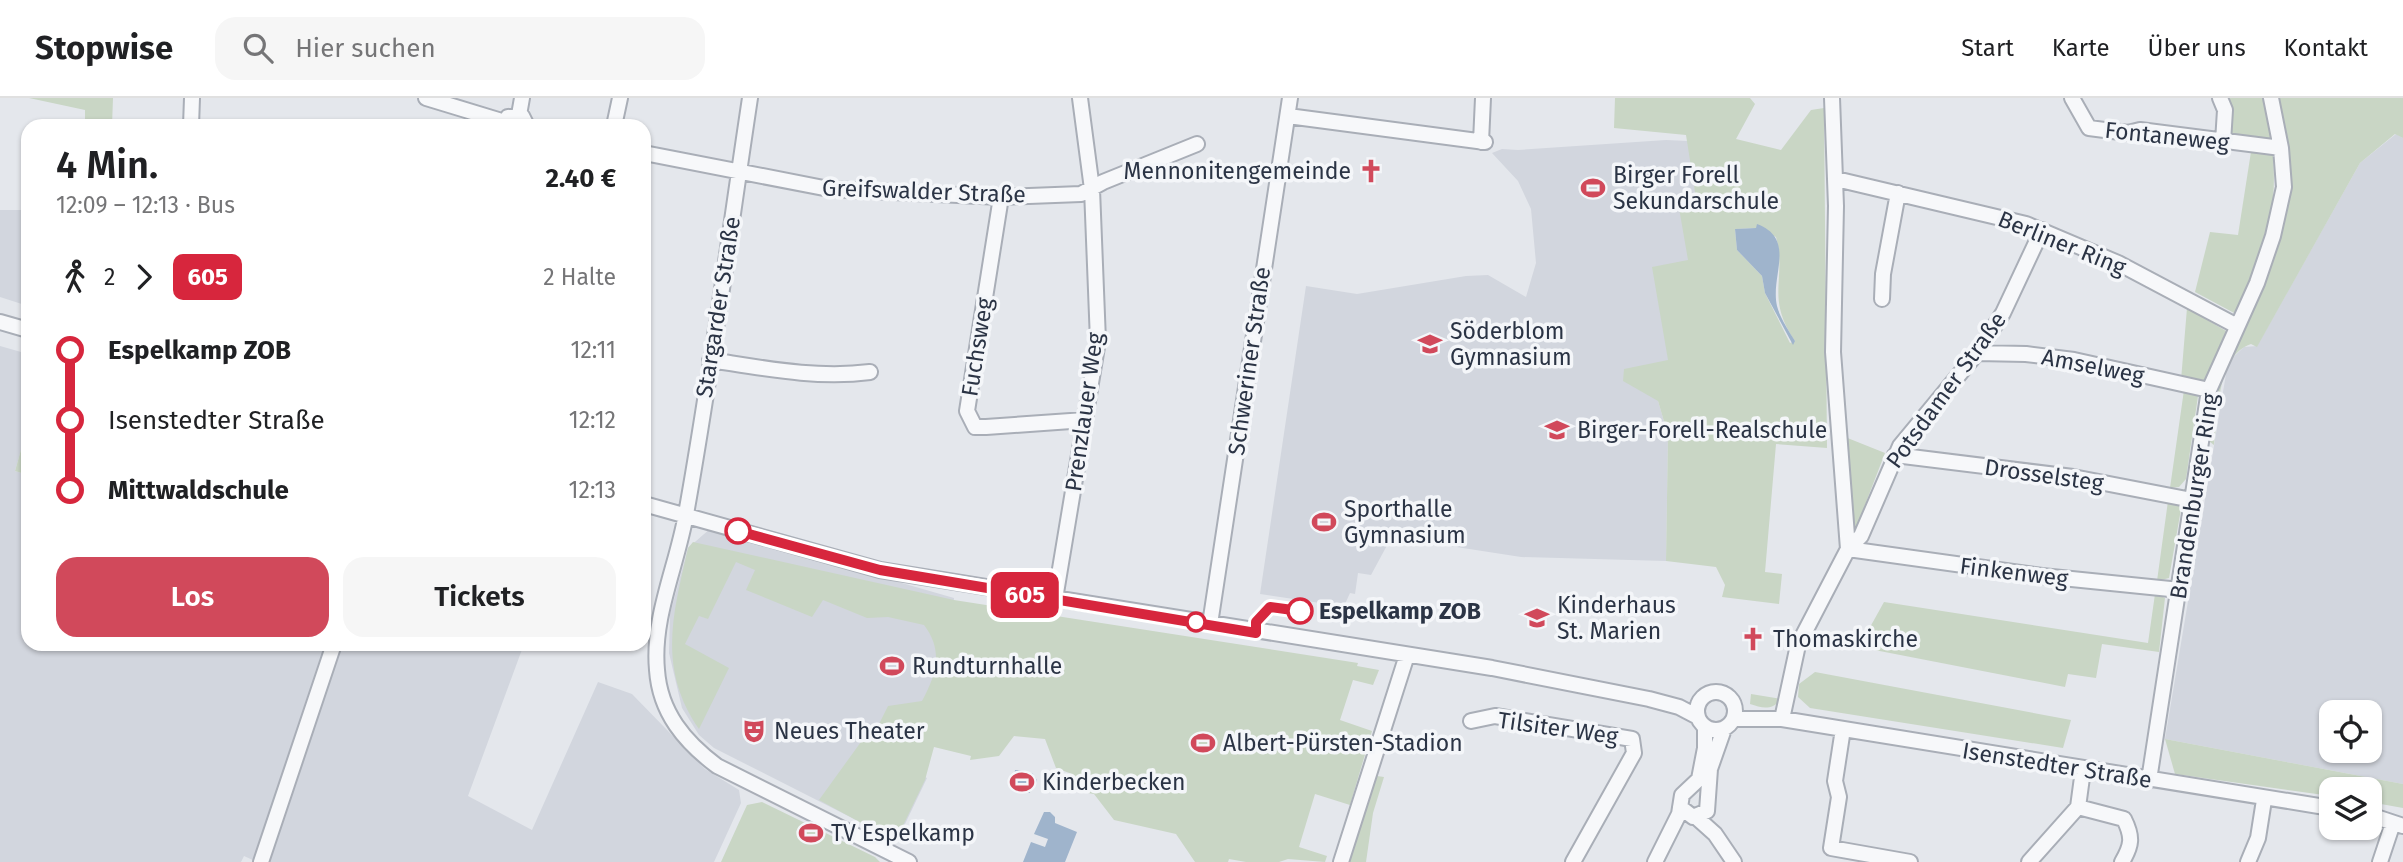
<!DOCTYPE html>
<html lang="de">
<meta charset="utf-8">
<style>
:root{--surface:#fff;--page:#f6f6f6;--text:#202124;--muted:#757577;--line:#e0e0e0;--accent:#d1495b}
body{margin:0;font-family:"Fira Sans",sans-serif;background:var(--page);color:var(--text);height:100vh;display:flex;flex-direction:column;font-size:26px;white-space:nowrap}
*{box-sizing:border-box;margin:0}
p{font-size:23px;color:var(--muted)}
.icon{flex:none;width:38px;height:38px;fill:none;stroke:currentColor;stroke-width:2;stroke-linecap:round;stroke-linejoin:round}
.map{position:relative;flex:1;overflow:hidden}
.side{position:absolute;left:21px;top:21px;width:630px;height:532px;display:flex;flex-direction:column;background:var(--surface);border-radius:21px;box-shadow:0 2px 5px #0004}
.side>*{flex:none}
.badge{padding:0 14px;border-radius:10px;font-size:24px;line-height:46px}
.fabs{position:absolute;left:2319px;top:602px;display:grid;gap:14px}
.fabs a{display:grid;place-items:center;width:63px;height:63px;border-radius:14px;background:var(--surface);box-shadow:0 2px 5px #0004;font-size:35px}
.map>.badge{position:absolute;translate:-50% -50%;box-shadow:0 0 0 4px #fff}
.legs{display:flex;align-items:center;gap:10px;height:77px;padding:0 35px;font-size:23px}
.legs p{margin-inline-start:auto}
.overview{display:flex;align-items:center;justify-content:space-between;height:119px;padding:0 35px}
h1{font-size:38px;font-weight:600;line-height:52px}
.button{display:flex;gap:14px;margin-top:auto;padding:14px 35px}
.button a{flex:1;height:80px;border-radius:21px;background:var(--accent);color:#fff;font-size:28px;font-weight:600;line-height:80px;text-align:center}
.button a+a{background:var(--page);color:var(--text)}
ul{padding:0 35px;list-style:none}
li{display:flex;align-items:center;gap:24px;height:70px;font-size:26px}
li i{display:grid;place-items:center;width:10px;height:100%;margin:0 9px;background:currentColor}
li i::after{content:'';width:18px;height:18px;margin:-9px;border:5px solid;border-radius:50%;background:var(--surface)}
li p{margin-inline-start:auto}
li:first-child i{background:linear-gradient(#0000 50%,currentColor 0)}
li:last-child i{background:linear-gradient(currentColor 50%,#0000 0)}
header{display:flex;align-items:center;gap:42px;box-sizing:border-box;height:98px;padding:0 35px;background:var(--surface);border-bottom:2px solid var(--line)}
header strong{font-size:33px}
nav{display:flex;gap:38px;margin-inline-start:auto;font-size:24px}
.search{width:490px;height:63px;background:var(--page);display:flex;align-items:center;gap:18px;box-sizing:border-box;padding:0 24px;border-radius:21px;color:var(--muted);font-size:26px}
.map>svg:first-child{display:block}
</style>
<header>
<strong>Stopwise</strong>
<div class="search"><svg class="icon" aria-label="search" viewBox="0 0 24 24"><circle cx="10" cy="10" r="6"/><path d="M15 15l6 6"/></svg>Hier suchen</div>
<nav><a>Start</a><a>Karte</a><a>Über uns</a><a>Kontakt</a></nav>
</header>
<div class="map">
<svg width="2403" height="764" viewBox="0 0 2403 764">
<rect width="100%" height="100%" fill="#e4e7ec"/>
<path fill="#d2d6de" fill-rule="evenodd" d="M 2396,36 L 2403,40 L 2403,686 L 2165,641 L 2228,264 L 2244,249 L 2257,248 L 2360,65 ZM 2331,614 L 2370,614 L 2370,653 L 2331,653 Z
M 1666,42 L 1688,43 L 1718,252 L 1658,303 L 1668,337 L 1666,463 L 1521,459 L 1450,448 L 1406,434 L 1391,440 L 1371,477 L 1358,475 L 1355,496 L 1350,495 L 1345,506 L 1327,506 L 1260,496 L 1306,188 L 1357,196 L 1466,178 L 1488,177 L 1526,199 L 1536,165 L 1531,111 L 1518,83 L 1492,55 L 1502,51 L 1518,52 Z
M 0,112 L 28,112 L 28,208 L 0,199 Z
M 0,248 L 28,256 L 28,327 L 15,373 L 28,377 L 28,546 L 524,546 L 468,698 L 532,732 L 598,584 L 632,596 L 705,671 L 739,692 L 741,705 L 714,764 L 257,764 L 244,758 L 241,764 L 0,764 Z
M 711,430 L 954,500 L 948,573 L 923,678 L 927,680 L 895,747 L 864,726 L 714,650 L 699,637 L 682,610 L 669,555 L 670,516 L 688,450 Z"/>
<path fill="#c9d6c5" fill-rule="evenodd" d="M 29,0 L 113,0 L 112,28 L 85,28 L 85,12 Z
M 1615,0 L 1750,0 L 1755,6 L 1736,41 L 1781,52 L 1811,12 L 1824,10 L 1827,350 L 1776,346 L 1765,474 L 1782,476 L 1779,506 L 1722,499 L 1725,487 L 1716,469 L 1666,463 L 1668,337 L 1658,303 L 1623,283 L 1624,271 L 1668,262 L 1652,169 L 1688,162 L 1679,110 L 1697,107 L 1686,37 L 1614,30 ZM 1756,130 L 1776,139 C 1787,183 1765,198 1795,243 L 1790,245 L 1765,195 L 1762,178 L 1737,152 L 1735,131 Z
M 2227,0 L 2265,0 C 2282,93 2276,130 2236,216 L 2195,194 L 2210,134 L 2238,137 L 2253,41 L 2231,38 L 2230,5 Z
M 2276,0 L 2403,0 L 2403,40 L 2395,36 L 2360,65 L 2257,249 L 2251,246 C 2216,258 2219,315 2214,347 L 2210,344 L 2219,280 L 2279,141 Z
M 2187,210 L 2226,233 L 2203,286 L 2181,282 Z
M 2184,292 L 2198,298 L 2186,381 L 2179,389 L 2170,390 Z
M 28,327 L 28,377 L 15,373 Z
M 1845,339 L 1885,355 L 1855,433 L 1850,431 Z
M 2168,403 L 2177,405 L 2181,411 L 2169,480 L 2157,483 Z
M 693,444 L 954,502 L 1358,565 L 1357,568 L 1379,572 L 1373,587 L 1353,582 L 1340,622 L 1372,633 L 1350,707 L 1315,696 L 1299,749 L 1327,758 L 1325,764 L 1288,761 L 1279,764 L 1246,764 L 1229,761 L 1228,764 L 1195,764 L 1176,736 L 1114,722 L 1094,696 L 1088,695 L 1072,676 L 1056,670 L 1045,641 L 1014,638 L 999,658 L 970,662 L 971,658 L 934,649 L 925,682 L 896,742 L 889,740 L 819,702 L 871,630 L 876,632 L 888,608 L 922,603 C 936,577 944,553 924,527 L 888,519 L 867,520 L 823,502 L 812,519 L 746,492 L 755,472 L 736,464 L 708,521 L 699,518 L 685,546 L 729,570 L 699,631 C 657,570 673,516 688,450 Z
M 2155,496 L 2165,500 L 2159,554 L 2102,546 L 2096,580 L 2068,576 L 2065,589 L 1859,549 L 1884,504 L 2148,545 Z
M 1815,574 L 2071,622 L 2063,650 L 1810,610 L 1798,599 L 1799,586 Z
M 1751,596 L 1781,601 C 1772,613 1762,610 1750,606 Z
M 2165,641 L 2403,686 L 2403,710 L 2370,704 L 2370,691 L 2331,691 L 2331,698 L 2175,676 Z
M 1377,678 L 1384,679 L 1373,715 L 1366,764 L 1349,764 Z
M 762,704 L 875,759 L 880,764 L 721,764 L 747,707 Z"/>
<path fill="#9fb4cc" d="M 1757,126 C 1797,141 1770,178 1777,208 C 1780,220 1789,233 1795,243 L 1793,247 L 1765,195 L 1762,178 L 1737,152 L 1735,131 L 1756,130 Z
M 1015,672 L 1025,673 L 1026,677 L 1032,675 L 1037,682 L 1036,685 L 1031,684 L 1030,695 L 1012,691 Z
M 1044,714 L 1050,714 L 1055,719 L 1055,725 L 1077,734 L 1065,764 L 1023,764 L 1031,744 L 1045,749 L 1048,741 L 1034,736 Z"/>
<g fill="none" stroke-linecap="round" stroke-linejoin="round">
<g stroke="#a9aeb7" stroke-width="18">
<path id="minor" d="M 426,0 L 505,24
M 750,0 C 729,139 711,278 686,416 C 677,468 652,519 657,572 C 660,615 685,644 717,668 L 909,764
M 2072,0 L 2089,30 L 2128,35 L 2140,32 L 2281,50
M 2220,0 L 2225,12 L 2223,44
M 519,17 L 522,0
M 1288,18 L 1485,44
M 191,28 L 192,0
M 505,28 L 508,19 L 522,18 L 527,28
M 614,28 L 620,0
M 1481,44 L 1483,0
M 644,55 L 829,91 L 1001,99 L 1081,96 L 1103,84 L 1197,46
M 1836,81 L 2026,126 L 2118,165 L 2237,228
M 1001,99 L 967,313 L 975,329 L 986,329 L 1085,322
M 1882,201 L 1883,176 L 1898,95
M 0,224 L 28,232
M 1977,255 L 2026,256 L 2074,262 L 2209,292
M 710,262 C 763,270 817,281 870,274
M 1895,357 L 2073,379 L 2192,402
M 644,406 L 880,472 L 1492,570 L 1649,601 L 1679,609 L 1698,619
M 1848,451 L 1861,438 L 1900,348 L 1977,255 L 2003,215 L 2042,132
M 1848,451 L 2042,478 L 2180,492
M 1055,501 L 1098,243 L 1092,91 L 1080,0
M 1210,526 L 1290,0
M1697 613a19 19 0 1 1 38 0a19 19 0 1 1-38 0Z
M 1734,621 L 1782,621 L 2331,710
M 1782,621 L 1798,547 L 1848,451 L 1833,254 L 1836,108 L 1832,0
M 1471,623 L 1495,618 L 1632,641 L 1634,655 L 1573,764
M 1843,631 L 1835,683 L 1839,699 L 1831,750 L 1910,764
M 2149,682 L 2209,292 L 2257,185 L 2273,138 L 2284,89 L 2281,50 L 2271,0
M 1680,709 L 1693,719 L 1707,713 L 1710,671 L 1724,631
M 2078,709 L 2124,721 C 2133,739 2132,747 2122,764
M 2370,717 L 2403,728
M 1696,719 L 1715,736 L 1734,764
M 261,764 L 334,546
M 1341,764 L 1407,557
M 1655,764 L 1679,716 L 1682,697 L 1699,681 L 1705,650 L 1705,629
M 2029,764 L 2078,709 L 2083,672
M 2248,764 L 2258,740 L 2264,702
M 2380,764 L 2393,725"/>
</g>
<use href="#minor" stroke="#f7f8fa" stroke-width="14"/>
</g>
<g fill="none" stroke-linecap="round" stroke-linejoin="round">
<g stroke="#fff" stroke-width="16">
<path id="line-1" d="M 738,433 L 880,472 L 1256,535 L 1256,524 L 1270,509 L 1300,513"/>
</g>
<use href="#line-1" stroke="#d7263d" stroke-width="10"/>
</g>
<defs>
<g id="church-bare" transform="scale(1.89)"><path d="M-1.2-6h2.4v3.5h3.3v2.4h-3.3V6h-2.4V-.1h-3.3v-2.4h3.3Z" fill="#d1495b" stroke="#f4f6f9" stroke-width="2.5" paint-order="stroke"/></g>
<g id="stadium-bare" transform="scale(1.89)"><path d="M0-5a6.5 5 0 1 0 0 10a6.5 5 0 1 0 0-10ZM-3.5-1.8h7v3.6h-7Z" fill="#d1495b" stroke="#f4f6f9" stroke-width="2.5" paint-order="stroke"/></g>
<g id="school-bare" transform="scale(1.89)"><path d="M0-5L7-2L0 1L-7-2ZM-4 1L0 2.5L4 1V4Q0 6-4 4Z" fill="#d1495b" stroke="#f4f6f9" stroke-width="2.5" paint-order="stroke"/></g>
<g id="theatre-bare" transform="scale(1.89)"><path d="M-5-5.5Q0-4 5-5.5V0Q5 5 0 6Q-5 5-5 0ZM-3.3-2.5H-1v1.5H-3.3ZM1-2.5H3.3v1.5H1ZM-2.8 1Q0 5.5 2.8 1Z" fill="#d1495b" stroke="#f4f6f9" stroke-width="2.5" paint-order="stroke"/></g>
</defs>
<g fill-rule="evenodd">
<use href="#church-bare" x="1371" y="73"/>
<use href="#stadium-bare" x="1593" y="90"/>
<use href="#school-bare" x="1430" y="246"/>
<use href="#school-bare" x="1557" y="332"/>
<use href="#stadium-bare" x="1324" y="424"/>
<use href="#school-bare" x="1537" y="520"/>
<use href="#church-bare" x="1753" y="541"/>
<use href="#stadium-bare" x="892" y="568"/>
<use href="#theatre-bare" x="754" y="633"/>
<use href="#stadium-bare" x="1203" y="645"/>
<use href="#stadium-bare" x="1022" y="684"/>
<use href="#stadium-bare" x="811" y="735"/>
</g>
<g fill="#fff" stroke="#d7263d" stroke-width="3.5">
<circle cx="738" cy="433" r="12"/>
<circle cx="1300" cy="513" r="12"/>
<circle cx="1196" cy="524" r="9"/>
</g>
<g text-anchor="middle" stroke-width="7" stroke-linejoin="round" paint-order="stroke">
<g font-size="23" fill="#2b3445" stroke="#f4f6f9">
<text transform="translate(2167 38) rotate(6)" y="8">Fontaneweg</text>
<text transform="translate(924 93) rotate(2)" y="8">Greifswalder Straße</text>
<text transform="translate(2062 145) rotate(22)" y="8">Berliner Ring</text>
<text transform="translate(718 209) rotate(-81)" y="8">Stargarder Straße</text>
<text transform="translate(977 249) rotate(-81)" y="8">Fuchsweg</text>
<text transform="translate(1249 263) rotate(-82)" y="8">Schweriner Straße</text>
<text transform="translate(2093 268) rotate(11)" y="8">Amselweg</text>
<text transform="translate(1946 292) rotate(-54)" y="8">Potsdamer Straße</text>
<text transform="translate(1084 314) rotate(-82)" y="8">Prenzlauer Weg</text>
<text transform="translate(2044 377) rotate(8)" y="8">Drosselsteg</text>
<text transform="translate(2194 398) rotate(-81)" y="8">Brandenburger Ring</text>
<text transform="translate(2014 474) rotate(7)" y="8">Finkenweg</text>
<text transform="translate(1558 630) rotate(8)" y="8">Tilsiter Weg</text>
<text transform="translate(2057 667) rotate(9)" y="8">Isenstedter Straße</text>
</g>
<g font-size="23" fill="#2b3445" stroke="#f4f6f9" text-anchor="start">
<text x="1351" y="81" text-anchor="end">Mennonitengemeinde</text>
<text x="1613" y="85">Birger Forell<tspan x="1613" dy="26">Sekundarschule</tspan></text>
<text x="1450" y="241">Söderblom<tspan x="1450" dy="26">Gymnasium</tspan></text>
<text x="1577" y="340">Birger-Forell-Realschule</text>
<text x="1344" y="419">Sporthalle<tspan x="1344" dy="26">Gymnasium</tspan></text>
<text x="1557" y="515">Kinderhaus<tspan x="1557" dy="26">St. Marien</tspan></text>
<text x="1773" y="549">Thomaskirche</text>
<text x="912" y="576">Rundturnhalle</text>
<text x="774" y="641">Neues Theater</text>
<text x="1223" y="653">Albert-Pürsten-Stadion</text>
<text x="1042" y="692">Kinderbecken</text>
<text x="831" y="743">TV Espelkamp</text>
</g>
<g font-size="23" font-weight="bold" fill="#2b3445" stroke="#f4f6f9" text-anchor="start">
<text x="1319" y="521">Espelkamp ZOB</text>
</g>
</g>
</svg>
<div class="fabs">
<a><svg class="icon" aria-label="locate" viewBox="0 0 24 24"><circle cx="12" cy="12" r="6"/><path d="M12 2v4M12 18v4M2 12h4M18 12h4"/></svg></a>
<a><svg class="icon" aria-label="layers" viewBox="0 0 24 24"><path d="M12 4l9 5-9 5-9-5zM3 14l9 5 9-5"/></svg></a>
</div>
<b class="badge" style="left:1025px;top:497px;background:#d7263d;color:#fff">605</b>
<section class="side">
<div class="overview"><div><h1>4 Min.</h1><p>12:09 – 12:13 · Bus</p></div><b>2.40 €</b></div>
<div class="legs"><svg class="icon" aria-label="walk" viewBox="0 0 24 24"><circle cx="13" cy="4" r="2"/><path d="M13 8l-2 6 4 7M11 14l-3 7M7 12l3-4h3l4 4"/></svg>2<svg class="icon" aria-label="forward" viewBox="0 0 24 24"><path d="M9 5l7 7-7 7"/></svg><b class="badge" style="background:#d7263d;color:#fff">605</b><p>2 Halte</p></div>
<ul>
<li><i style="color:#d7263d"></i><b>Espelkamp ZOB</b><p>12:11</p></li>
<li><i style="color:#d7263d"></i><span>Isenstedter Straße</span><p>12:12</p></li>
<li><i style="color:#d7263d"></i><b>Mittwaldschule</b><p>12:13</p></li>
</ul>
<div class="button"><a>Los</a><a>Tickets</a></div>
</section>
</div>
